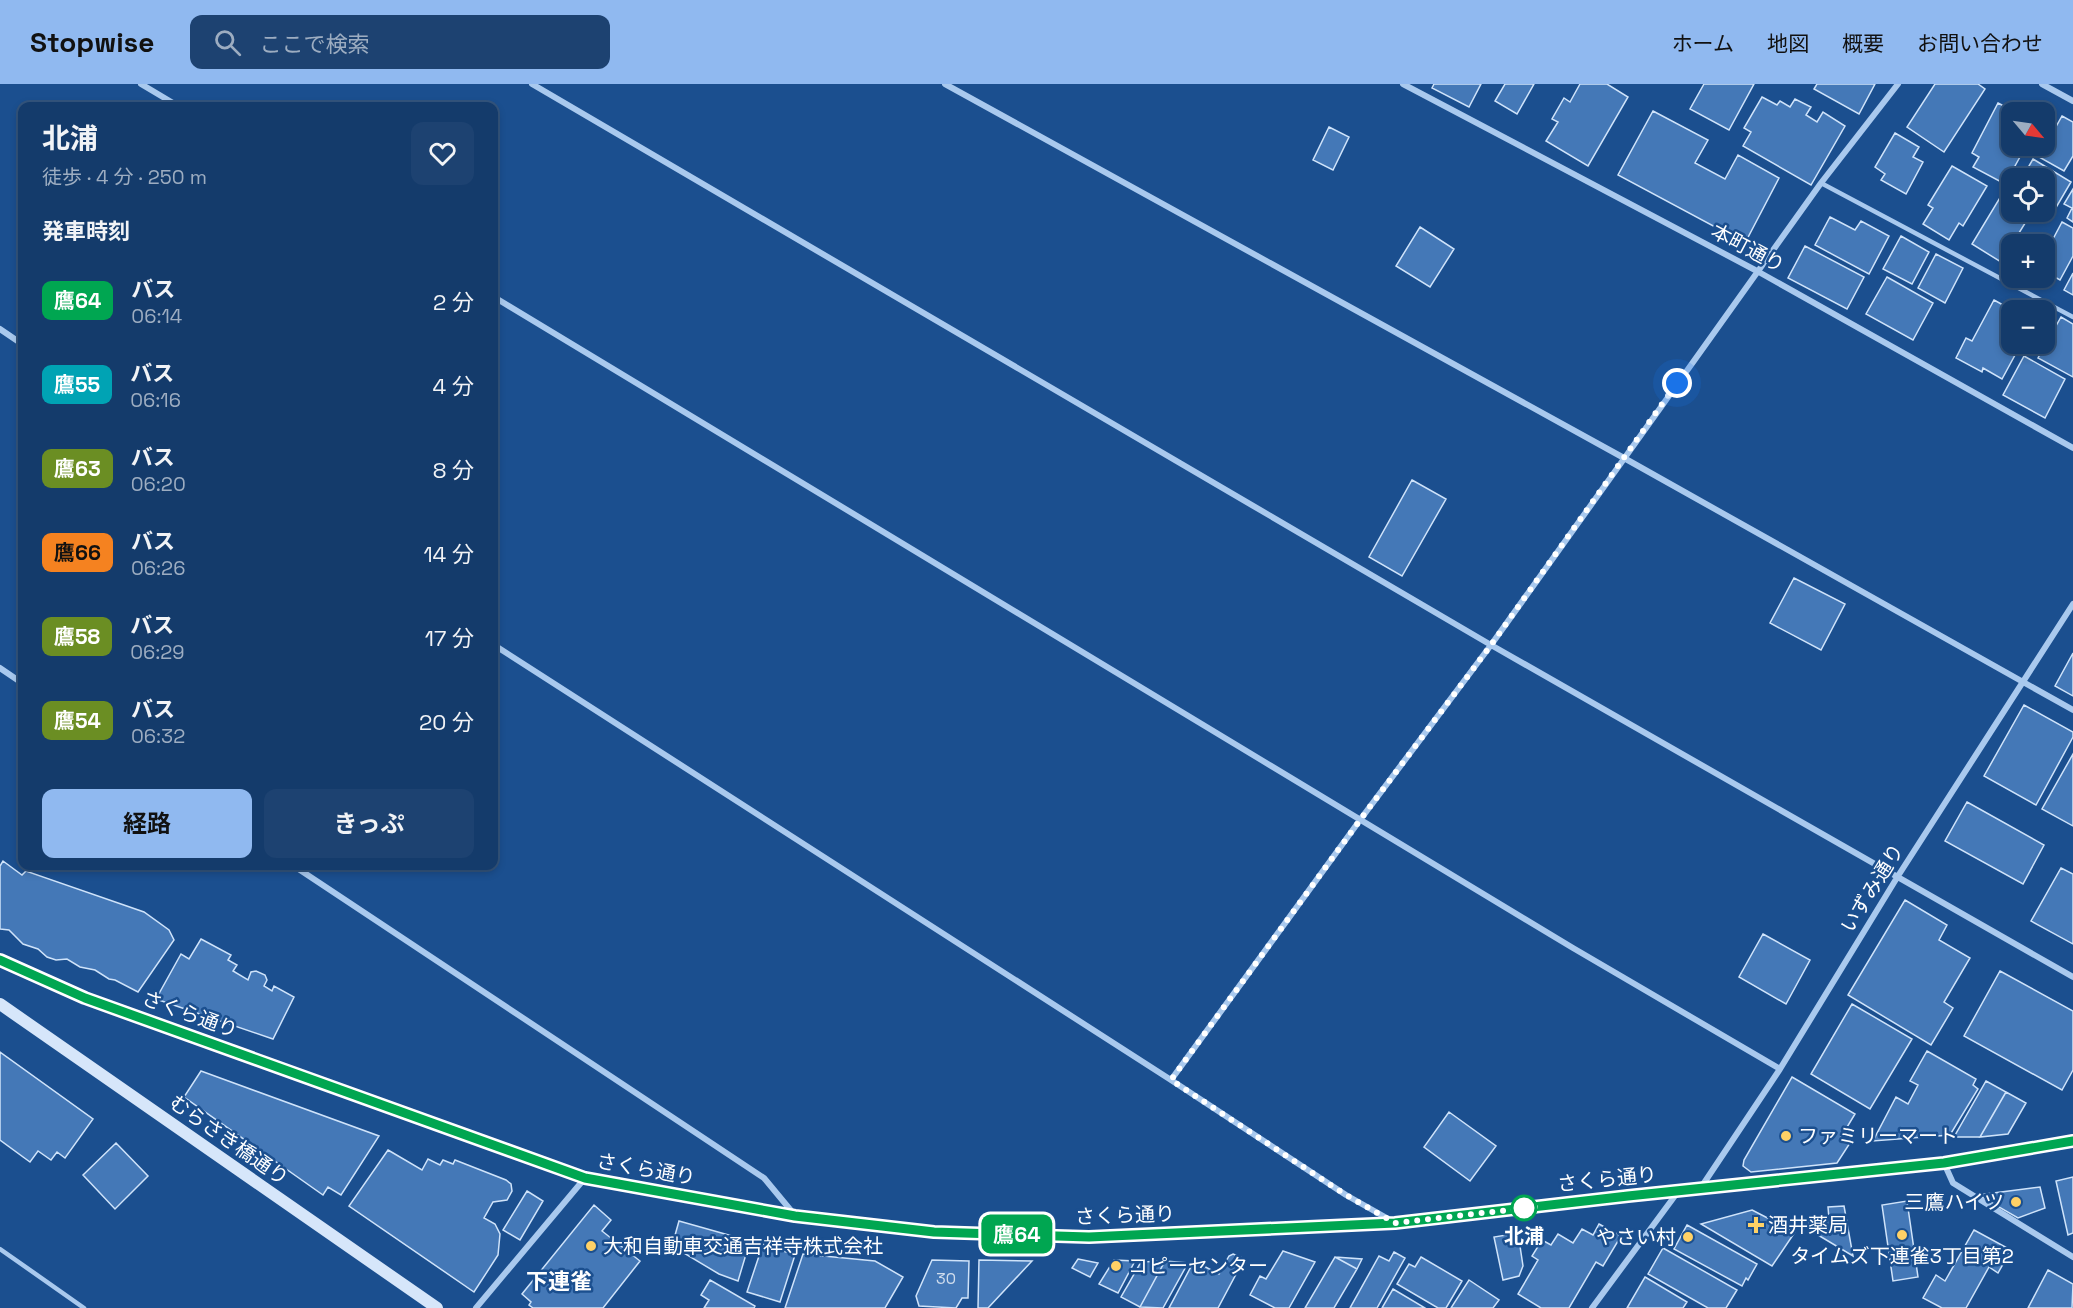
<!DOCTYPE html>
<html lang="ja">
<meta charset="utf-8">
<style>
:root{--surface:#143b6b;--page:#1d4271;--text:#f1f3f6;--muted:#9dadc1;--line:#33557e;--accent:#90b9f0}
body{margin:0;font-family:"Space Grotesk","Noto Sans JP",sans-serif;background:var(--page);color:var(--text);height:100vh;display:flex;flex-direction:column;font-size:22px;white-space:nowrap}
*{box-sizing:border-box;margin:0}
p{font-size:20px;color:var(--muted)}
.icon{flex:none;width:33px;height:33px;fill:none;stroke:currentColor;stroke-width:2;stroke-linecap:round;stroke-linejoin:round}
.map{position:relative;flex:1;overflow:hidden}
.side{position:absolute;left:18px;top:18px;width:480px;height:768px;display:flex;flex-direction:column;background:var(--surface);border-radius:12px;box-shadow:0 3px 9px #0003,0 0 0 2px var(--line)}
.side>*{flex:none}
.badge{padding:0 12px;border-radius:9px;font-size:21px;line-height:39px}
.needle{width:39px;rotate:119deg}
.buttons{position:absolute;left:2001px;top:18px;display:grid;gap:12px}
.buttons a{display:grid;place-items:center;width:54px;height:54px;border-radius:12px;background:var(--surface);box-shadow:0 3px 9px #0003,0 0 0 2px var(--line);font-size:30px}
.you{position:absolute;width:30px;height:30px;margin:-15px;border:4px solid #fff;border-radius:50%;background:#1a73e8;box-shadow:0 0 0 9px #1a73e833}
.map>.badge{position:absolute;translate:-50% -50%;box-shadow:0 0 0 3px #fff}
h2{padding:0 24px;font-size:22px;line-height:54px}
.round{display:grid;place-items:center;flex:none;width:63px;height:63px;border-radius:12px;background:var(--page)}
.headline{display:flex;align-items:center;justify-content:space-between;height:102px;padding:0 24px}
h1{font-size:28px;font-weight:700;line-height:45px}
.cta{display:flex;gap:12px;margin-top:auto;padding:12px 24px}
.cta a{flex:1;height:69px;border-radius:12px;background:var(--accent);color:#111;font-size:24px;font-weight:700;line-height:69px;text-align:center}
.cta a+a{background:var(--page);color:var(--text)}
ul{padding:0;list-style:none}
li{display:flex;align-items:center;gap:18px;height:84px;padding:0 24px}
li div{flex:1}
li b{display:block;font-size:22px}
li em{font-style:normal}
li .badge{min-width:66px;font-weight:700;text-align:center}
header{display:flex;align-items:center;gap:36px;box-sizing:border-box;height:84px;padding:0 30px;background:var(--accent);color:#111}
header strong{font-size:28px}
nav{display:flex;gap:33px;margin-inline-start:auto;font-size:21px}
.search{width:420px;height:54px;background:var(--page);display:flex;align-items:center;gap:15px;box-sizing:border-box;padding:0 21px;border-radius:12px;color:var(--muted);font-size:22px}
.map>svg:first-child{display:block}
</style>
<header>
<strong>Stopwise</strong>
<div class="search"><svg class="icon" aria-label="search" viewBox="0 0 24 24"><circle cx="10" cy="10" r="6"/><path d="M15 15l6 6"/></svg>ここで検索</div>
<nav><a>ホーム</a><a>地図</a><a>概要</a><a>お問い合わせ</a></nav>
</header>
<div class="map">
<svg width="2073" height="1224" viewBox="0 0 2073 1224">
<rect width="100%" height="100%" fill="#1b4f8f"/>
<path fill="#4478b7" stroke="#cfe3fa" stroke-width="1.5" d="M 1434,0 L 1481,0 L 1469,23 L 1432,4 Z
M 1505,0 L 1534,0 L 1517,30 L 1495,17 Z
M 1580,0 L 1607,0 L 1628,13 L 1588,82 L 1546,57 L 1558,38 L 1552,35 L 1564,14 L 1570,18 Z
M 1704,0 L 1754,0 L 1729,46 L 1690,25 Z
M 1817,0 L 1875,0 L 1859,30 L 1814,5 Z
M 1935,0 L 1978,0 L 1985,5 L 1944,68 L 1907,43 Z
M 1762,13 L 1777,21 L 1780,17 L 1790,23 L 1795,15 L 1811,23 L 1806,31 L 1817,38 L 1823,28 L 1845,42 L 1811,101 L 1743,62 L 1751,48 L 1744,44 Z
M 1998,19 L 2015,28 L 2012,28 L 2012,62 L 2026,62 L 2005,100 L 1973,83 L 1979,73 L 1972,69 Z
M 1653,27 L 1708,56 L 1695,79 L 1725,95 L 1738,71 L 1779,94 L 1745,159 L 1618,91 Z
M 2062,32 L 2073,38 L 2073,72 L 2064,87 L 2039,73 Z
M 1329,43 L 1349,53 L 1333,86 L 1313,76 Z
M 1895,49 L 1919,63 L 1913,73 L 1923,78 L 1906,110 L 1881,96 L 1885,90 L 1875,83 Z
M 2033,75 L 2071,98 L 2054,127 L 2044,122 L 2044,94 L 2022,94 Z
M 1952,82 L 1987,102 L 1963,142 L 1959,139 L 1949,156 L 1923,140 L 1933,124 L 1928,121 Z
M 2073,105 L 2073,138 L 2067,134 L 2072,124 L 2064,120 Z
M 2004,107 L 2012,112 L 2012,128 L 2032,128 L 2001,178 L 1972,160 Z
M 1830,133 L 1855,146 L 1861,137 L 1889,152 L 1869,190 L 1815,161 Z
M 2062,138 L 2073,144 L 2073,172 L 2060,196 L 2044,187 L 2044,160 L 2041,160 L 2046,151 L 2053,155 Z
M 1420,143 L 1454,165 L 1430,203 L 1396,182 Z
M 1901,152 L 1929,168 L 1912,200 L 1883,185 Z
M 1805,162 L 1864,193 L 1847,225 L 1788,194 Z
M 1936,170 L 1963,184 L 1945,219 L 1918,204 Z
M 2073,189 L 2073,211 L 2064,206 Z
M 1887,193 L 1933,219 L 1913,256 L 1866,230 Z
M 1994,216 L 2012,226 L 2014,222 L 2022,226 L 2012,226 L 2012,260 L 2021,260 L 2002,295 L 1983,284 L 1982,288 L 1956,274 L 1966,254 L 1972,257 Z
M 2061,233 L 2073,240 L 2073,293 L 2038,274 Z
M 2024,272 L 2065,295 L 2045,334 L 2003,311 Z
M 1412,396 L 1446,415 L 1402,492 L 1369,473 Z
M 1794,494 L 1845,520 L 1821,566 L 1770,539 Z
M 2073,569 L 2073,612 L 2055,602 Z
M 2024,621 L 2073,648 L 2073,653 L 2036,721 L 1984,692 Z
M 2073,670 L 2073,742 L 2042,725 Z
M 1967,718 L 2044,761 L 2023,800 L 1945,757 Z
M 3,777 L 22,791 L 26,787 L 144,828 L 169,846 L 174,856 L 138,908 L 115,896 L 109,895 L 95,886 L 80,883 L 67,875 L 56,876 L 47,873 L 38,865 L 23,860 L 9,846 L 0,845 L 0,782 Z
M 2061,784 L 2073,790 L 2073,860 L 2031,837 Z
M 1905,816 L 1947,841 L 1939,856 L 1970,874 L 1944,918 L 1953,924 L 1931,961 L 1848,911 Z
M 1763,850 L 1810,876 L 1786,920 L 1739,893 Z
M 201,855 L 231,871 L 228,876 L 237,881 L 233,887 L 248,896 L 251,888 L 256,887 L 265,891 L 267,896 L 264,902 L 272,907 L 274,902 L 294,913 L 273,955 L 156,915 L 181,870 L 189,875 Z
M 2000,887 L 2073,927 L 2073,986 L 2062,1006 L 1964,952 Z
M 1852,920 L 1912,955 L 1870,1025 L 1811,990 Z
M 1927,967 L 1976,995 L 1973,1001 L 1978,1005 L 1950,1051 L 1873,1057 L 1896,1013 L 1908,1020 L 1918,1001 L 1910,997 Z
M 0,968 L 93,1035 L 65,1074 L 57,1068 L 51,1076 L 38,1067 L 30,1078 L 0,1056 Z
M 201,987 L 379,1052 L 341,1111 L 328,1103 L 323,1111 L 184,1013 Z
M 1792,993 L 1855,1030 L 1841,1053 L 1850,1059 L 1837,1079 L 1751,1088 L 1743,1082 L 1744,1076 Z
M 1986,997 L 2006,1008 L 1980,1053 L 1954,1053 Z
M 2006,1008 L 2026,1019 L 2008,1050 L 1980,1053 Z
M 1449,1028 L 1496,1062 L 1470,1097 L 1424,1063 Z
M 116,1059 L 148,1092 L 115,1125 L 83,1091 Z
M 388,1066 L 422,1086 L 428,1075 L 440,1081 L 443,1076 L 453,1080 L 455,1076 L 506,1096 L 511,1100 L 512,1107 L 507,1116 L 493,1118 L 484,1134 L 495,1140 L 500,1150 L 498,1171 L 474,1208 L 349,1122 Z
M 2073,1093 L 2073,1149 L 2068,1151 L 2056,1097 Z
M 2040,1103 L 2045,1124 L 2018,1134 L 1978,1111 Z
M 527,1107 L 543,1117 L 520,1156 L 503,1146 Z
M 1907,1117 L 1918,1193 L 1893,1197 L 1882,1121 Z
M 594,1121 L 611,1136 L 602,1147 L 640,1177 L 603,1224 L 533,1224 L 529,1221 L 531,1218 L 522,1210 Z
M 1844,1122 L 1853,1172 L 1808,1145 L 1809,1136 L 1829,1135 L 1828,1123 Z
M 1752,1126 L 1795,1148 L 1772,1182 L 1701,1140 Z
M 679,1137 L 750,1157 L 738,1197 L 719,1190 L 672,1162 Z
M 1599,1140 L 1621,1152 L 1603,1182 L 1596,1178 L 1569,1224 L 1541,1224 L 1518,1210 L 1538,1176 L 1532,1172 L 1542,1156 L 1551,1161 L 1558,1150 L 1573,1159 L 1582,1145 L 1593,1151 Z
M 1687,1141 L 1757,1180 L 1748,1196 L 1746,1194 L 1742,1202 L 1674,1165 Z
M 1974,1146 L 2011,1166 L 1998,1189 L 1989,1183 L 1966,1224 L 1942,1224 L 1923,1214 L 1936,1191 L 1945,1197 Z
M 1518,1149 L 1523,1182 L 1519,1192 L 1503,1196 L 1494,1153 Z
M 763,1160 L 795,1171 L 780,1218 L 747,1208 Z
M 1663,1164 L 1737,1206 L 1726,1224 L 1708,1224 L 1648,1190 Z
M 1283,1167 L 1315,1178 L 1289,1224 L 1275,1224 L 1250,1211 L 1260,1192 L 1266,1195 Z
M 1394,1168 L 1405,1174 L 1377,1224 L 1350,1224 L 1379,1172 L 1389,1177 Z
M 803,1170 L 875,1177 L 903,1193 L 885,1224 L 785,1224 Z
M 1233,1170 L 1242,1174 L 1242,1179 L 1218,1224 L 1169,1224 L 1194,1177 L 1219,1190 L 1229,1172 Z
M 1335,1173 L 1362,1175 L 1357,1185 Z
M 1335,1173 L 1357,1185 L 1334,1224 L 1305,1224 Z
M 1421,1173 L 1462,1197 L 1446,1224 L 1438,1224 L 1397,1200 L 1409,1180 L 1415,1183 Z
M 1078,1175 L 1098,1179 L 1090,1193 L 1072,1184 Z
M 932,1176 L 969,1177 L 968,1214 L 962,1214 L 956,1224 L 919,1222 L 916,1212 Z
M 979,1176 L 1032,1177 L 988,1224 L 978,1224 Z
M 1114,1176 L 1135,1177 L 1118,1209 L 1099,1200 Z
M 1165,1177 L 1140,1223 L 1121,1213 L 1141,1178 Z
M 1165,1177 L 1188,1179 L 1163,1224 L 1140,1223 Z
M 2048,1186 L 2073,1200 L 2072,1224 L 2028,1224 Z
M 1645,1193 L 1687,1218 L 1683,1224 L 1627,1224 Z
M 710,1196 L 755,1222 L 754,1224 L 704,1224 L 709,1216 L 701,1211 Z
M 1469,1196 L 1499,1216 L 1493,1224 L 1451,1224 Z
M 1393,1205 L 1425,1224 L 1382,1224 Z"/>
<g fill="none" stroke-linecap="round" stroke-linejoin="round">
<path stroke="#a9c9ee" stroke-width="4.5" d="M 1821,99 L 2073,233
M 0,1165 L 84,1224"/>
<path stroke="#a9c9ee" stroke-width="6" d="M 141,0 L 178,22
M 532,0 L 1491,561 L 2073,893
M 945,0 L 1624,374 L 2073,626
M 1403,0 L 1757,187 L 2073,364
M 2042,0 L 2073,17
M 494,213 L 1573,864 L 1780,985
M 0,245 L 22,260
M 494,561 L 1171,996 L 1346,1111 L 1392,1137
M 0,584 L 22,599
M 294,782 L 764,1094 L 793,1129
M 1171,996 L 1360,736 L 1491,561 L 1821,99 L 1898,0
M 1944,1079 L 1953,1099 L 2073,1173
M 1700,1105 L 1780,985 L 1898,792 L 2073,520
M 476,1224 L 585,1094
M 1592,1224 L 1677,1109"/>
<path stroke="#d6e6fa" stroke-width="12" d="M 0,876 L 85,914 L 585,1094 L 795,1132 L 934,1148 L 1089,1153 L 1395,1139 L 1628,1112 L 1944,1079 L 2073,1057
M 0,920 L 437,1224"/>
</g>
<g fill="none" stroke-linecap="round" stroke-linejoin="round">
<g stroke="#fff" stroke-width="14">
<path id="line" d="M 0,876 L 85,914 L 585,1094 L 795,1132 L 934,1148 L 1089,1153 L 1395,1139 L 1628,1112 L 1944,1079 L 2073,1057"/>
</g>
<use href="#line" stroke="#00a651" stroke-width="9"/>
<path stroke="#fff" stroke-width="6" stroke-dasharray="0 10.8" d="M 1524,1124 L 1535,1123 L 1395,1139 L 1346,1111 L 1171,996 L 1360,736 L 1491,561 L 1677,299"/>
</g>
<g fill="#ffd166" stroke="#1b4f8f" stroke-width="2">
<circle cx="1786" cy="1052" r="6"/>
<circle cx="2016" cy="1118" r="6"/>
<path d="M1753 1132h6v6h6v6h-6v6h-6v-6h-6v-6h6z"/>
<circle cx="1902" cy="1151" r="6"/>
<circle cx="1688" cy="1153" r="6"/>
<circle cx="591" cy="1162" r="6"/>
<circle cx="1116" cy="1182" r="6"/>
</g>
<circle fill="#fff" stroke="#00a651" stroke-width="3" cx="1524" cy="1124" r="12"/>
<g text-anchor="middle" stroke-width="5" stroke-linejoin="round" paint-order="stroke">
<g font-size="16" fill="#d0dded">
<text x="946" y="1200">30</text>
</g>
<g font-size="20" fill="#fff" stroke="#1b4f8f">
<text transform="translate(1748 164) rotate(28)" y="7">本町通り</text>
<text transform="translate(1872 804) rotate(-58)" y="7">いずみ通り</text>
<text transform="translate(190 930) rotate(20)" y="7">さくら通り</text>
<text transform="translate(229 1056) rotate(35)" y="7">むらさき橋通り</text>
<text transform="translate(646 1085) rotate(10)" y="7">さくら通り</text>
<text transform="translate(1607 1095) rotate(-6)" y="7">さくら通り</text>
<text transform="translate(1125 1131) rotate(-2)" y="7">さくら通り</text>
</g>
<g font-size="20" fill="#fff" stroke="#1b4f8f" text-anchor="start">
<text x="1798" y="1059">ファミリーマート</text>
<text x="2004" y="1125" text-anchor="end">三鷹ハイツ</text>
<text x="1768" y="1148">酒井薬局</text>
<text x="1676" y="1160" text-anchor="end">やさい村</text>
<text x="603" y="1169">大和自動車交通吉祥寺株式会社</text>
<text x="1902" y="1179" text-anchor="middle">タイムズ下連雀3丁目第2</text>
<text x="1128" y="1189">コピーセンター</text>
</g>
<g font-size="20" font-weight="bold" fill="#fff" stroke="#1b4f8f">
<text x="1524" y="1159">北浦</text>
</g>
<g font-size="22" font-weight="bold" fill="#fff" stroke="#1b4f8f">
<text x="559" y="1205">下連雀</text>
</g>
</g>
</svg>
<div class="buttons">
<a><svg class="needle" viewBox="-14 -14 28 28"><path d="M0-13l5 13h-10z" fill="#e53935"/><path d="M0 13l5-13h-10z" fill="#9dadc1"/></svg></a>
<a><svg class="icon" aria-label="locate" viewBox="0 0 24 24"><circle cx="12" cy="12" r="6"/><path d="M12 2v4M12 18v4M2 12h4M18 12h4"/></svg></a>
<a>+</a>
<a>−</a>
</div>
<div class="you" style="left:1677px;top:299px"></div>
<b class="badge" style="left:1017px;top:1150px;background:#00a651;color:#fff">鷹64</b>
<section class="side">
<div class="headline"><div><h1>北浦</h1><p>徒歩 · 4 分 · 250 m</p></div><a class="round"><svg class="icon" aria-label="heart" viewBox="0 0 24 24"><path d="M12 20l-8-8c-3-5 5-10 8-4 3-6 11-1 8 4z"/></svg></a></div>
<h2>発車時刻</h2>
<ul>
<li><span class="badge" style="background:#00a651;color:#fff">鷹64</span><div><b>バス</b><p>06:14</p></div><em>2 分</em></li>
<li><span class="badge" style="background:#00a3b4;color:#fff">鷹55</span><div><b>バス</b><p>06:16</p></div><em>4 分</em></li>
<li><span class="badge" style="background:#6b8e23;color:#fff">鷹63</span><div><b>バス</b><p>06:20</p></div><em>8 分</em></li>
<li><span class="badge" style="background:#f58220;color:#111">鷹66</span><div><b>バス</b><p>06:26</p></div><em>14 分</em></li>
<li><span class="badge" style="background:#6b8e23;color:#fff">鷹58</span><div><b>バス</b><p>06:29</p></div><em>17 分</em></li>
<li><span class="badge" style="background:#6b8e23;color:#fff">鷹54</span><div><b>バス</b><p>06:32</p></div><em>20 分</em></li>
</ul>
<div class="cta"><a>経路</a><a>きっぷ</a></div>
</section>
</div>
